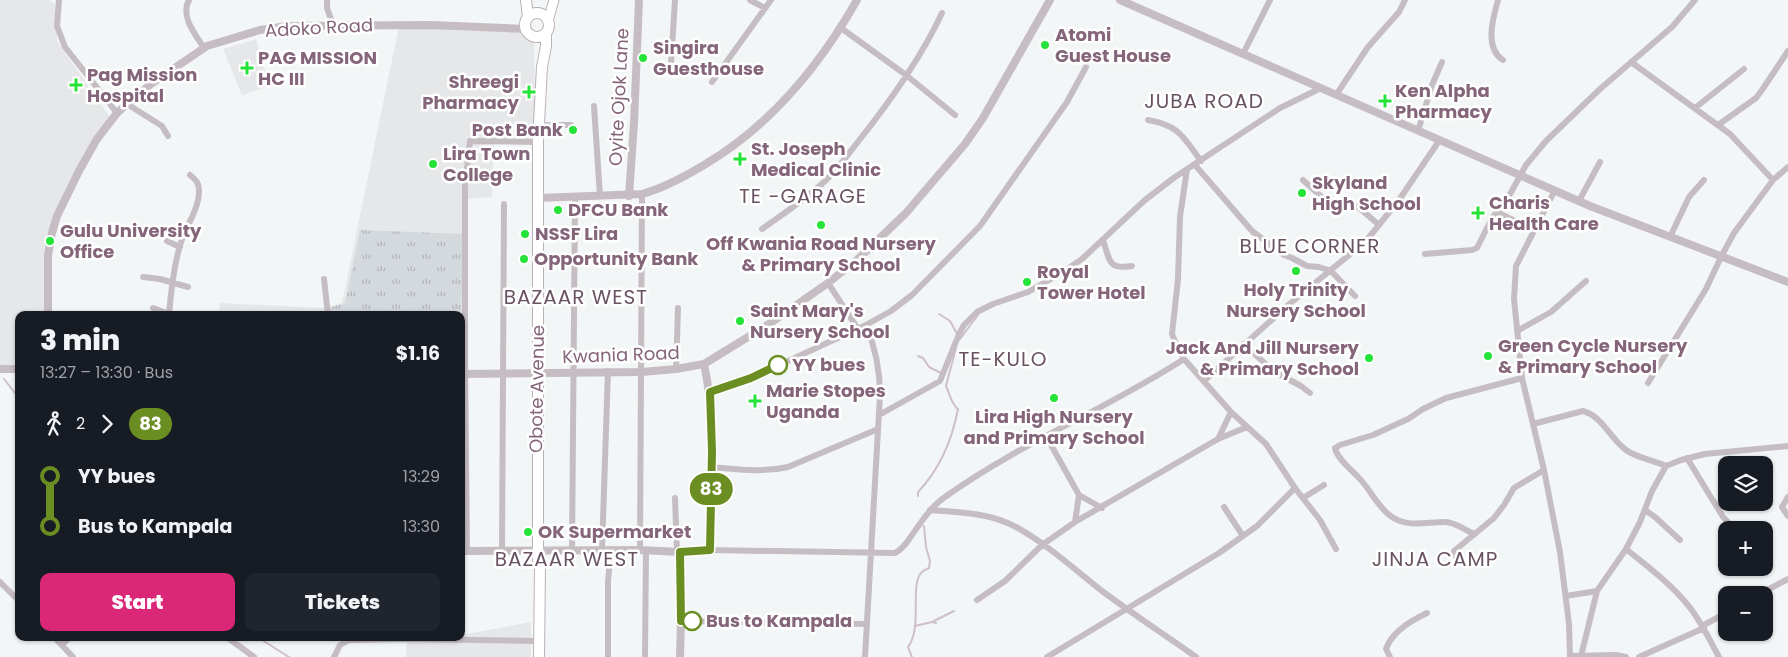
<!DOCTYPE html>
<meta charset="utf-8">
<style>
:root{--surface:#171b24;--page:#20242c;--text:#f1f3f6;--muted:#9ea1a6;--accent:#db2777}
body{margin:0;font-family:Poppins,sans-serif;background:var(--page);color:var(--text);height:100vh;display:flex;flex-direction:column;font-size:19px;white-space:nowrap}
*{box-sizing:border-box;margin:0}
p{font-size:16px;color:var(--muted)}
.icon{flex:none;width:28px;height:28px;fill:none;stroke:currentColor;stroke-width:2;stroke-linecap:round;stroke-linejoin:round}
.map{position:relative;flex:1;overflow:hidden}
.panel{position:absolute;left:15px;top:311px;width:450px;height:330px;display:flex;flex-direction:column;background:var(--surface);border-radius:10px;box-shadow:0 1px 4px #0004}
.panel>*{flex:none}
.badge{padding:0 10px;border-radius:16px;font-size:18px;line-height:32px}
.tools{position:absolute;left:1718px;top:456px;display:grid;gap:10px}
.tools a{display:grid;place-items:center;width:55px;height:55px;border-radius:10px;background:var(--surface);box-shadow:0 1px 4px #0004;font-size:25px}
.map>.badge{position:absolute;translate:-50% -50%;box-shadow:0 0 0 2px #fff}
.legs{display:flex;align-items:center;gap:8px;height:55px;padding:0 25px;font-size:16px}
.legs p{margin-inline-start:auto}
.head{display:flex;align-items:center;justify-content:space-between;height:85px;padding:0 25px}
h1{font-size:28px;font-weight:800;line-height:38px}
.button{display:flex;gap:10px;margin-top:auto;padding:10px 25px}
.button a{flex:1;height:58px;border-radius:10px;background:var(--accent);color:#fff;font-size:20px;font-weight:800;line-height:58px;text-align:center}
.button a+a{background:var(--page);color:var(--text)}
ul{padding:0 25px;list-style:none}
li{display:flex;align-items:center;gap:18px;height:50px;font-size:19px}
li i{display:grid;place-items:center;width:8px;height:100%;margin:0 6px;background:currentColor}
li i::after{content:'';width:12px;height:12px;margin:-6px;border:4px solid;border-radius:50%;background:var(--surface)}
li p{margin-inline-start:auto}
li:first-child i{background:linear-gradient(#0000 50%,currentColor 0)}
li:last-child i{background:linear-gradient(currentColor 50%,#0000 0)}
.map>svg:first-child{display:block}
</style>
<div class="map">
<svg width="1788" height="657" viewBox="0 0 1788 657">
<defs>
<pattern id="park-tufts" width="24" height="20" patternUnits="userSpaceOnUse" patternTransform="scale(1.25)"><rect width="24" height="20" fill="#d4d9dd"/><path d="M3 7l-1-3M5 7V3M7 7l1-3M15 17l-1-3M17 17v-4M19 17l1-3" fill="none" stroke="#b2b4b8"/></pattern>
</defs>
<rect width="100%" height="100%" fill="#f3f6f6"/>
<path fill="#e6e7e8" d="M 0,0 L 49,0 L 57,5 L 57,41 L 111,119 L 98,140 L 59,217 L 50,255 L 49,315 L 19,315 L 19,368 L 0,368 Z
M 399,26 L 529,32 L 534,39 L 536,140 L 494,142 L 492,197 L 464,199 L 461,351 L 461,315 L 219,315 L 220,303 L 325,308 L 342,303 Z
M 256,39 L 269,86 L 242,95 L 223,49 Z
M 531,622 L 531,657 L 406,657 L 407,638 L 461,638 L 461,635 Z"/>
<path fill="url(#park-tufts)" d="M 360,230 L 463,234 L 461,316 L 329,315 L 328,308 L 345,303 Z"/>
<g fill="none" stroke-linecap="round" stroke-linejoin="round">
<path stroke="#cdbfcb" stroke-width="2" d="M 939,314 L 950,321 L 956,332
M 960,339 L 978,315
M 918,356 L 923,358 L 929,367 L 941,373
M 4,379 L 19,398
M 918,496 L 918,492 C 940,469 952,440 958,409 C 951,404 950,394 946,386 L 956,348
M 932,622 L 954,611
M 915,626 L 932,622 L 936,623
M 259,638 L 289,657
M 912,657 L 908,647 C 923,628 909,584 922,572 C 924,570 927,569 929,568 L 930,561 L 926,547 L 924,526"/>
<g stroke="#bcb2b9" stroke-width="11">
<path id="secondary" d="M 548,21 L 554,0"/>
</g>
<g stroke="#bab1b7" stroke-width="12">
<path id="primary" d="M 526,0 L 528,17
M525 25a12 12 0 1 1 24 0a12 12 0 1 1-24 0Z
M 539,657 L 540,566 L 538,561 L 538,142 L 542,67 L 546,46 L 546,33"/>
</g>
<path stroke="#c6bdc3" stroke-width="6" d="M 59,0 L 57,26 L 65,47 L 117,113
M 189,0 C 180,16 195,34 204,48
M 327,0 L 327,8 L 333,25
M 750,0 L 765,8
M 1498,0 C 1493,18 1484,48 1503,60
M 841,28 L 906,75 L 955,115
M 1243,54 L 1270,0
M 1631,62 L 1730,134 L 1773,180
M 671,64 L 675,0
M 712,82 L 771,0
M 1336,95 L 1368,47 L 1399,12 L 1405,0
M 127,104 L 162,126 L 168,136
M 594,106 L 600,196
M 1695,108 L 1744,69
M 1148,120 C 1179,125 1184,138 1201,161
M 538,125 L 571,125
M 1718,125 L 1756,98 L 1762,90 L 1788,51
M 1418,131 L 1432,85 L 1442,62
M 1195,165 L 1252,231 L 1284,255 L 1292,258 L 1307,266 L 1319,267 L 1331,271 L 1355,296
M 1303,180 L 1335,209 L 1339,210 L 1357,206 L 1379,225
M 1555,190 L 1516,266 L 1514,299 L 1522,378 L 1544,470 L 1560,552 L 1569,624 L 1570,657
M 1579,201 L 1600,162
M 1497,212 L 1517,222
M 762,229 C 783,214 806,199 825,181 C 837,170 847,156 857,143 C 889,103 920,60 942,13
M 1670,237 L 1689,197 L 1704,180
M 1103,240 C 1110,261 1108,270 1132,266
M 167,241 L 180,247
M 1425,254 L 1472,250 L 1477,248 L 1492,218 L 1509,196 L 1526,165 L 1546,141 L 1600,89 L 1672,27 L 1695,0
M 143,277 L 160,279 L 188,287
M 324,279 L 328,315
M 828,283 L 858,329
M 153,308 L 169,314
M 169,315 C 171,290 174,262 182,239 C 188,223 199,208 199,191 C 199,183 196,180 190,175
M 1517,331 L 1551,312 L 1586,281
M 1243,344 L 1275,372 L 1301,386 L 1310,393
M 676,369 L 678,308
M 1204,381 L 1287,306 L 1366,241 L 1399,200 L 1439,141
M 1648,383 L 1706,289 L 1721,257 L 1734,233 L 1773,180 L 1788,167
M 710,392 L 751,378 L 866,325 L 891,311 L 912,295 L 980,226 L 1067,102 L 1086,67
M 879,415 L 940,381 L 959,334 L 964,325 L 977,312 L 993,304 L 1028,292 L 1063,272 L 1082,259 L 1145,200 L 1175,177 L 1280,108 L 1321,88
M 1533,424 L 1583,411 C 1602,416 1610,438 1626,450 C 1637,458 1653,460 1666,466
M 1046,436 L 1079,495 L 1102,508
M 1218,439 L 1231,412
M 1687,458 L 1723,517 L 1736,530
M 711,467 C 737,469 762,473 788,467 L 878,429
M 1295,488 L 1320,520 L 1336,549
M 1788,497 L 1782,507 L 1788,516
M 675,498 L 677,552
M 1303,498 L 1324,485
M 1224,507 L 1243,536
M 930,510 C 959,512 990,513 1016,527 C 1047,544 1074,569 1102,591 C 1133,614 1165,635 1196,657
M 1645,510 L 1655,517 L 1680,540
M 1075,522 L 1079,495
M 1474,534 C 1465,530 1455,522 1445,522 C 1426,522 1409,528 1392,517 C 1377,507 1371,490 1359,478 C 1352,470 1337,459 1335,448 L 1340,445 L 1373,435 L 1408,419 L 1423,409 L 1446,398 L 1522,378
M 1626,549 C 1647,566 1670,583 1687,604 C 1700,619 1709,639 1719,657
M 602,550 L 608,371
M 640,550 L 642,194
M 710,550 L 895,553 C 905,548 910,537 917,528 C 925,516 933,505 945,497 C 1020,443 1107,409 1184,359
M 467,551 L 465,364 L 465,186 L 470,141 L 538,142
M 502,551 L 504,204
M 572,551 L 575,197
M 1458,561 L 1454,554 L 1454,551 L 1494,518 L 1504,505 L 1514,488 L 1544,470
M 0,582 L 19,601
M 1758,595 L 1788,579
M 1566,596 L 1597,591
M 977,600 L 1005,581 L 1042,545 L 1075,522 L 1218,439 L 1247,427
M 681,621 L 866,624
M 1702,626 L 1726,613
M 55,638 L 73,657
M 228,638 L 254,657
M 62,645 L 69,638
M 1570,656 L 1616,655 L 1626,657
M 1581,656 L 1597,591 L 1626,549 L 1640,522 L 1652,491 L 1666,466 L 1681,460 L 1705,454 L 1788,446
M 334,657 L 340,645 L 349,640 L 405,639 L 535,641
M 608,657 L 608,581 L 611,550
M 645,657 L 646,550
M 865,657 L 880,395 C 880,370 876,349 866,325
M 1047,657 L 1219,553 L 1257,526 L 1295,488 L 1266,444 L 1231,412 L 1184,359 L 1176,344 L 1172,334 L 1178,279 L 1180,217 L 1187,169
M 1390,657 L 1386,649 C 1392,631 1412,620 1427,613
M 1639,657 L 1704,628"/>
<path stroke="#c6bdc3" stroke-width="8" d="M 1120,0 L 1590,206 L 1788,282
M 629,196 L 634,123 L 639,0
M 538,198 L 642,194 C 664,188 684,177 704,165 C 770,126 819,67 857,0
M 48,315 L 48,255 L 52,233 L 57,216 L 79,171 L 97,139 L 117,113 L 127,104 L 151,84 L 207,46 L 260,30 L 287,26 L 431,25 L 526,29
M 0,369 L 19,369
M 461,374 L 642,372 L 676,369 L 704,364 L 769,324 L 828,283 L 858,259 L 906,213 L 965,144 L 983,118 L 1050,0
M 461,551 L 640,550 L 680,552 L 681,621 L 680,657
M 680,552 L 710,550 C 712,490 717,423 704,364"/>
<use href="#secondary" stroke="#fff" stroke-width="9"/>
<use href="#primary" stroke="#fff" stroke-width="10"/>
</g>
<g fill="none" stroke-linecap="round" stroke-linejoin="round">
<g stroke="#fff" stroke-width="11">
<path id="line-1" d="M 692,621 L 681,621 L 680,552 L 710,550 L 712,451 L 710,392 L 751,378 L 778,365"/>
</g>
<use href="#line-1" stroke="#6b8e23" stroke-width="8"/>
</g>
<g fill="#26e339" stroke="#fff" stroke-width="2">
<circle cx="1045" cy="45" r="5"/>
<circle cx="643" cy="58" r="5"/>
<path d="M244.5 60.5h5v5h5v5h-5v5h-5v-5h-5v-5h5z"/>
<path d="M73.5 77.5h5v5h5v5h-5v5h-5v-5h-5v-5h5z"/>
<path d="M526.5 84.5h5v5h5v5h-5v5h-5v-5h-5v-5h5z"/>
<path d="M1382.5 93.5h5v5h5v5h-5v5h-5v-5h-5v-5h5z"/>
<circle cx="573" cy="130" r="5"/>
<path d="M737.5 151.5h5v5h5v5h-5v5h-5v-5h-5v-5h5z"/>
<circle cx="433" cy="164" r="5"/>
<circle cx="1302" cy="193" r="5"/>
<circle cx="558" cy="210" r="5"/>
<path d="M1475.5 205.5h5v5h5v5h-5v5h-5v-5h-5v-5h5z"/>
<circle cx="821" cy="225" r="5"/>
<circle cx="525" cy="234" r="5"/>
<circle cx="50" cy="241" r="5"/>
<circle cx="524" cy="259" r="5"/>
<circle cx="1296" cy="271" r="5"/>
<circle cx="1027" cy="282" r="5"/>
<circle cx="740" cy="321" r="5"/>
<circle cx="1488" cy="356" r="5"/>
<circle cx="1369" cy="358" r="5"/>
<circle cx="1054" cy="398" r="5"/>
<path d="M752.5 393.5h5v5h5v5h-5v5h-5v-5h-5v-5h5z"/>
<circle cx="528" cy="532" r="5"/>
</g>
<g fill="#fff" stroke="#6b8e23" stroke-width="2.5">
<circle cx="778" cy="365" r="9"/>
<circle cx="692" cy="621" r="9"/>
</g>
<g text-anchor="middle" stroke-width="5" stroke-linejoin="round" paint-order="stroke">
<g font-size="18" fill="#84657a" stroke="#fff">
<text transform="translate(319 28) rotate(-3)" y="6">Adoko Road</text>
<text transform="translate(619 97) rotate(-87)" y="6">Oyite Ojok Lane</text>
<text transform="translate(621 355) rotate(-2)" y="6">Kwania Road</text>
<text transform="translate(537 389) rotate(-89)" y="6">Obote Avenue</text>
</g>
<g font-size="18" font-weight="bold" fill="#84657a" stroke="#fff" text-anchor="start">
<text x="1055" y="41">Atomi<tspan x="1055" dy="21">Guest House</tspan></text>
<text x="653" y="54">Singira<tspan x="653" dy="21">Guesthouse</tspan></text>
<text x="258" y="64">PAG MISSION<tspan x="258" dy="21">HC III</tspan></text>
<text x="87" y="81">Pag Mission<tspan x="87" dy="21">Hospital</tspan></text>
<text x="519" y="88" text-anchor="end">Shreegi<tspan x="519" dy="21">Pharmacy</tspan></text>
<text x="1395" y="97">Ken Alpha<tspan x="1395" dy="21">Pharmacy</tspan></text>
<text x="563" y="136" text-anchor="end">Post Bank</text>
<text x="751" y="155">St. Joseph<tspan x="751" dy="21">Medical Clinic</tspan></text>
<text x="443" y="160">Lira Town<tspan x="443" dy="21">College</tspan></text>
<text x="1312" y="189">Skyland<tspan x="1312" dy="21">High School</tspan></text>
<text x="1489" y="209">Charis<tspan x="1489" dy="21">Health Care</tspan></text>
<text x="568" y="216">DFCU Bank</text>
<text x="60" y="237">Gulu University<tspan x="60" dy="21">Office</tspan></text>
<text x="535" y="240">NSSF Lira</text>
<text x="821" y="250" text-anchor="middle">Off Kwania Road Nursery<tspan x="821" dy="21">&amp; Primary School</tspan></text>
<text x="534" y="265">Opportunity Bank</text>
<text x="1037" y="278">Royal<tspan x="1037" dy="21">Tower Hotel</tspan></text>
<text x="1296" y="296" text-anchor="middle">Holy Trinity<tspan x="1296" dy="21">Nursery School</tspan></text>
<text x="750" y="317">Saint Mary's<tspan x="750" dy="21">Nursery School</tspan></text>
<text x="1498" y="352">Green Cycle Nursery<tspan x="1498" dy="21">&amp; Primary School</tspan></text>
<text x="1359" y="354" text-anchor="end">Jack And Jill Nursery<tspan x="1359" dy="21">&amp; Primary School</tspan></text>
<text x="766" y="397">Marie Stopes<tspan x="766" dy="21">Uganda</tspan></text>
<text x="1054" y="423" text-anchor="middle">Lira High Nursery<tspan x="1054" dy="21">and Primary School</tspan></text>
<text x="538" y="538">OK Supermarket</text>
</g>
<g font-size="18" font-weight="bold" fill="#84657a" stroke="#fff" text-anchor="start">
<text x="792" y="371">YY bues</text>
<text x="706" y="627">Bus to Kampala</text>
</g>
<g font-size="20" letter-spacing="1" fill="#695362" stroke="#fff">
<text x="1204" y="108">JUBA ROAD</text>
<text x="803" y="203">TE -GARAGE</text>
<text x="1310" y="253">BLUE CORNER</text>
<text x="576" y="304">BAZAAR WEST</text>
<text x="1003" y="366">TE-KULO</text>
<text x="567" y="566">BAZAAR WEST</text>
<text x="1435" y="566">JINJA CAMP</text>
</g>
</g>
</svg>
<div class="tools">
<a><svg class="icon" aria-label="layers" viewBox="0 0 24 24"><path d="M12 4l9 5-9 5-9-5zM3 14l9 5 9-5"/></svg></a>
<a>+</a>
<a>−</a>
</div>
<b class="badge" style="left:711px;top:489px;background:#6b8e23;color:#fff">83</b>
<section class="panel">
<div class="head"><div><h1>3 min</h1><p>13:27 – 13:30 · Bus</p></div><b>$1.16</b></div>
<div class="legs"><svg class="icon" aria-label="walk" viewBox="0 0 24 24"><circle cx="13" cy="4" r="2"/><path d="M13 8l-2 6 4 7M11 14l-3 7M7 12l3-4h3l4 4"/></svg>2<svg class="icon" aria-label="forward" viewBox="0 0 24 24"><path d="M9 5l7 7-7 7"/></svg><b class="badge" style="background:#6b8e23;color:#fff">83</b></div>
<ul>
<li><i style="color:#6b8e23"></i><b>YY bues</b><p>13:29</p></li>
<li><i style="color:#6b8e23"></i><b>Bus to Kampala</b><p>13:30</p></li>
</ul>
<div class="button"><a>Start</a><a>Tickets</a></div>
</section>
</div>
